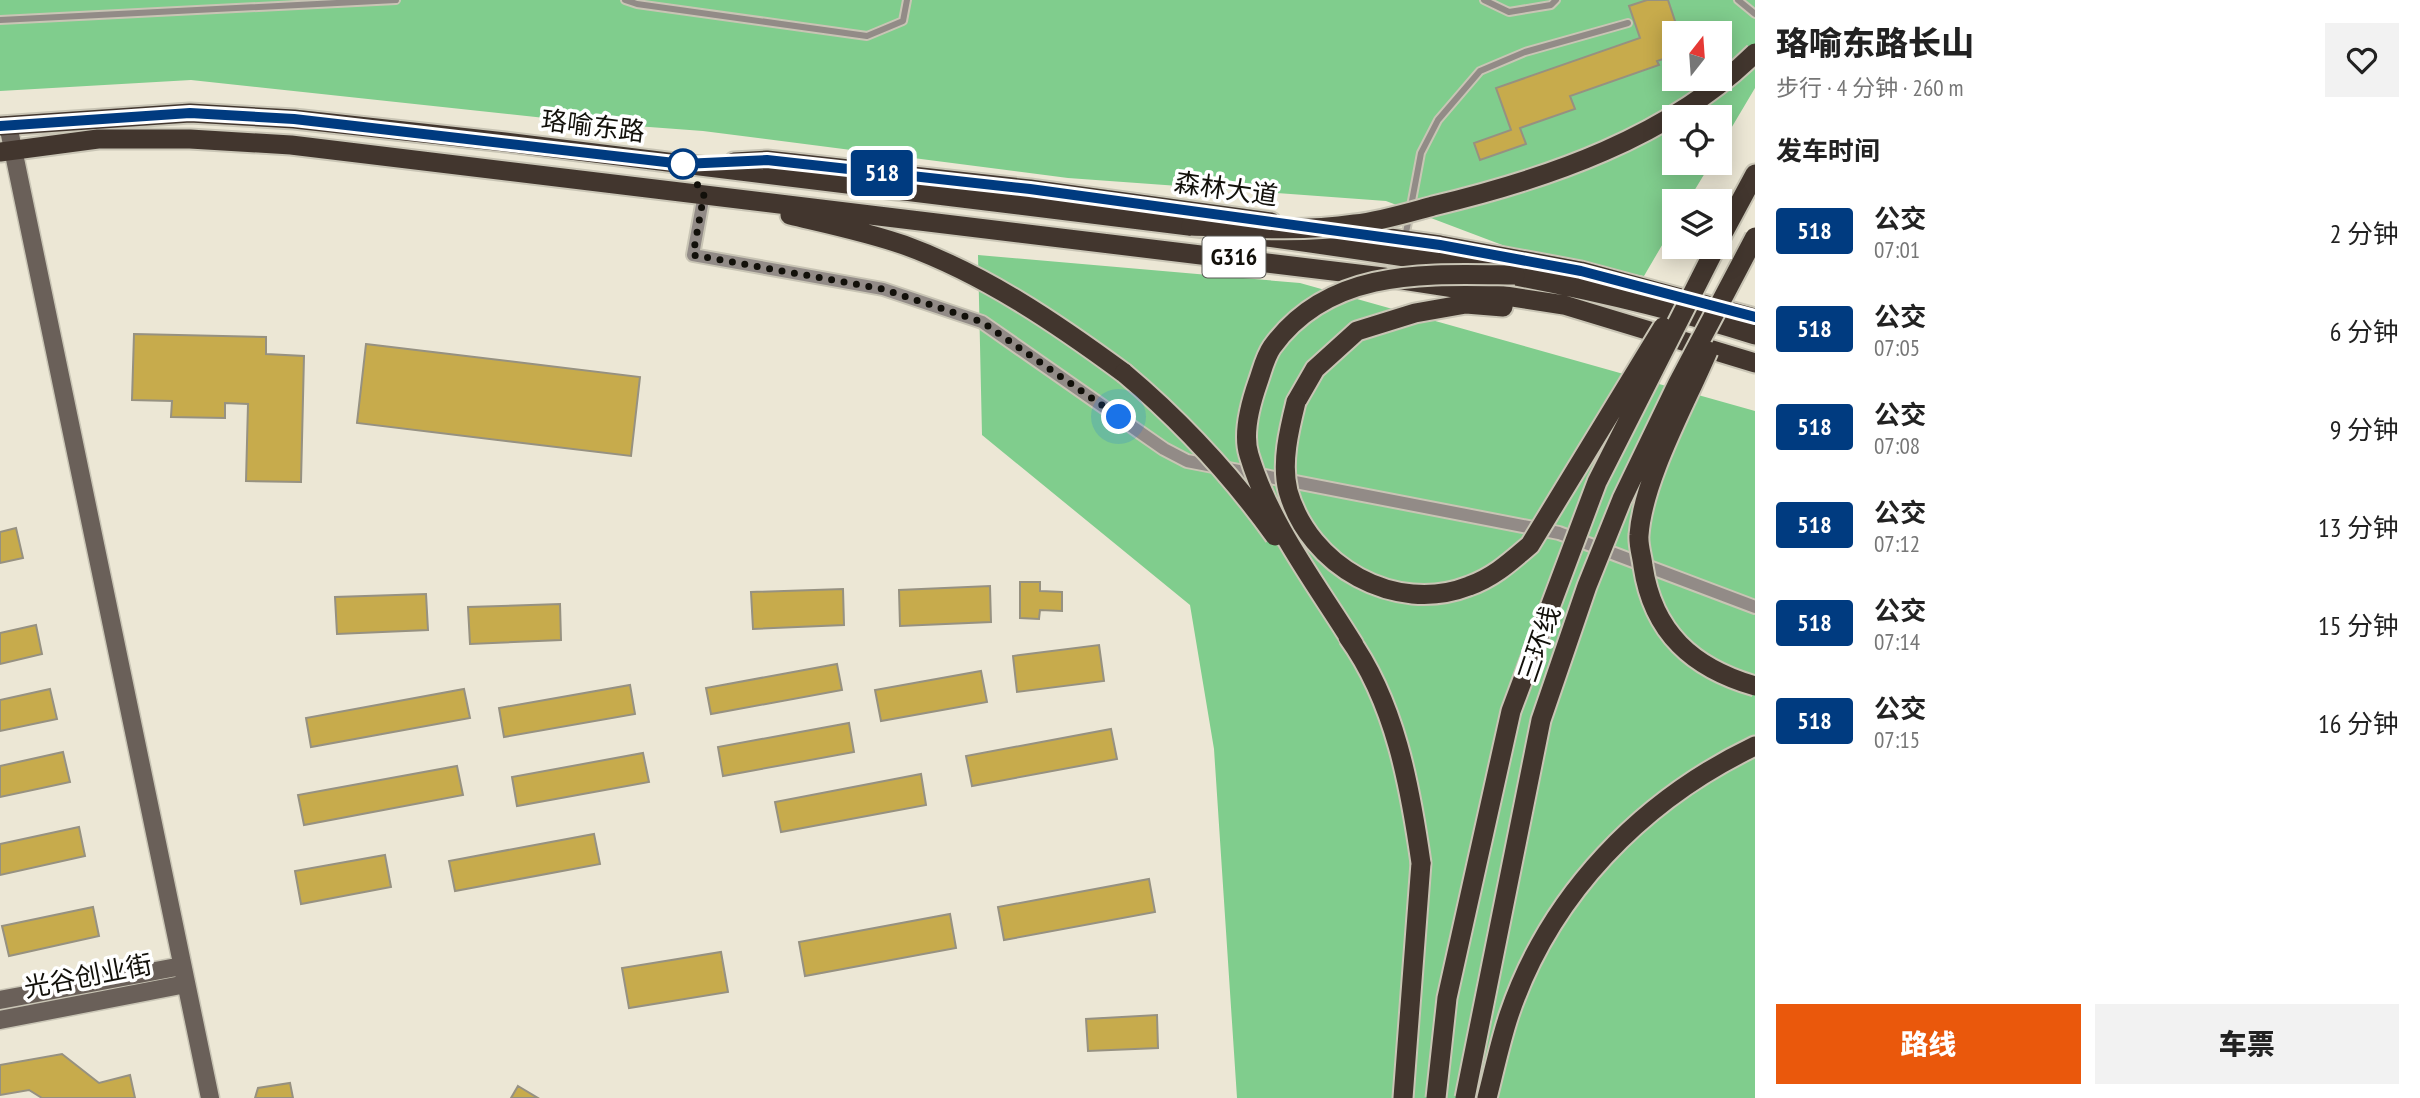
<!DOCTYPE html>
<html lang="zh">
<meta charset="utf-8">
<style>
:root{--surface:#fff;--page:#f2f2f2;--text:#222;--muted:#767676;--accent:#ea580c}
body{margin:0;font-family:"PT Sans Narrow","Noto Sans SC",sans-serif;background:var(--page);color:var(--text);height:100vh;display:flex;flex-direction:column;font-size:26px;white-space:nowrap}
*{box-sizing:border-box;margin:0}
p{font-size:23px;color:var(--muted)}
.icon{flex:none;width:38px;height:38px;fill:none;stroke:currentColor;stroke-width:2;stroke-linecap:round;stroke-linejoin:round}
.map{position:relative;flex:1;overflow:hidden}
.details{display:flex;flex-direction:column;background:var(--surface);width:665px}
.details>*{flex:none}
.badge{padding:0 14px;border-radius:5px;font-size:24px;line-height:46px}
.needle{width:46px;rotate:17deg}
.fabs{position:absolute;left:1662px;top:21px;display:grid;gap:14px}
.fabs a{display:grid;place-items:center;width:70px;height:70px;border-radius:0px;background:var(--surface);box-shadow:0 4px 18px #0003;font-size:35px}
.you{position:absolute;width:35px;height:35px;margin:-18px;border:5px solid #fff;border-radius:50%;background:#1a73e8;box-shadow:0 0 0 10px #1a73e833}
.map>.badge{position:absolute;translate:-50% -50%;box-shadow:0 0 0 4px #fff}
h2{padding:0 21px;font-size:26px;line-height:63px}
.round{display:grid;place-items:center;flex:none;width:74px;height:74px;border-radius:0px;background:var(--page)}
.head{display:flex;align-items:center;justify-content:space-between;height:119px;padding:0 21px}
h1{font-size:33px;font-weight:800;line-height:52px}
.cta{display:flex;gap:14px;margin-top:auto;padding:14px 21px}
.cta a{flex:1;height:80px;border-radius:0px;background:var(--accent);color:#fff;font-size:28px;font-weight:800;line-height:80px;text-align:center}
.cta a+a{background:var(--page);color:var(--text)}
ul{padding:0;list-style:none}
li{display:flex;align-items:center;gap:21px;height:98px;padding:0 21px}
li div{flex:1}
li b{display:block;font-size:26px}
li em{font-style:normal}
li .badge{min-width:77px;font-weight:700;text-align:center}
main{display:flex;flex:1;min-height:0}
.map>svg:first-child{display:block}
</style>
<main>
<div class="map">
<svg width="1755" height="1098" viewBox="0 0 1755 1098">
<rect width="100%" height="100%" fill="#ece7d5"/>
<path fill="#80cd8d" fill-rule="evenodd" d="M 0,0 L 1755,0 L 1755,88 L 1720,147 L 1720,117 L 1675,117 L 1675,163 L 1711,163 L 1688,201 L 1675,201 L 1675,223 L 1644,276 L 1534,257 L 1386,201 L 1068,178 L 703,131 L 582,122 L 191,80 L 0,91 ZM 1675,33 L 1720,33 L 1720,79 L 1675,79 Z
M 978,255 L 1300,283 L 1755,411 L 1755,1098 L 1237,1098 L 1214,749 L 1190,605 L 982,435 Z"/>
<path fill="#c7ab4c" stroke="#969181" stroke-width="2" d="M 1647,0 L 1668,0 L 1679,33 L 1675,33 L 1675,55 L 1657,61 L 1659,65 L 1570,96 L 1575,109 L 1520,128 L 1526,144 L 1480,160 L 1474,143 L 1511,130 L 1496,88 L 1640,38 L 1629,6 Z
M 134,334 L 266,337 L 266,354 L 304,356 L 301,482 L 246,481 L 248,404 L 225,403 L 225,418 L 171,417 L 172,401 L 132,400 Z
M 366,344 L 640,377 L 631,456 L 357,423 Z
M 16,528 L 23,558 L 0,563 L 0,532 Z
M 1020,582 L 1040,582 L 1040,591 L 1062,592 L 1062,611 L 1040,610 L 1039,619 L 1020,618 Z
M 990,586 L 991,622 L 900,626 L 899,590 Z
M 843,589 L 844,625 L 753,629 L 751,592 Z
M 426,594 L 428,630 L 337,634 L 335,597 Z
M 560,604 L 561,640 L 470,644 L 468,607 Z
M 36,625 L 42,654 L 0,664 L 0,633 Z
M 1099,645 L 1104,681 L 1017,692 L 1013,656 Z
M 837,664 L 842,690 L 711,714 L 706,688 Z
M 981,671 L 987,702 L 881,721 L 875,690 Z
M 630,685 L 635,714 L 504,737 L 499,708 Z
M 50,689 L 57,719 L 0,731 L 0,700 Z
M 464,689 L 470,718 L 311,747 L 306,718 Z
M 849,723 L 854,752 L 723,776 L 718,747 Z
M 1111,729 L 1117,759 L 972,786 L 966,756 Z
M 63,752 L 70,782 L 0,797 L 0,766 Z
M 643,753 L 649,782 L 517,806 L 512,777 Z
M 457,766 L 463,795 L 304,825 L 298,795 Z
M 921,774 L 926,805 L 781,832 L 775,802 Z
M 79,827 L 85,856 L 0,875 L 0,844 Z
M 594,834 L 600,864 L 455,891 L 449,861 Z
M 385,855 L 391,887 L 301,904 L 295,871 Z
M 1149,879 L 1155,912 L 1004,940 L 998,907 Z
M 93,907 L 99,936 L 9,956 L 2,926 Z
M 950,914 L 956,948 L 805,976 L 799,942 Z
M 721,952 L 728,992 L 629,1008 L 622,968 Z
M 1157,1015 L 1158,1048 L 1088,1051 L 1086,1019 Z
M 62,1054 L 99,1083 L 130,1075 L 135,1098 L 42,1098 L 29,1090 L 0,1095 L 0,1065 Z
M 290,1083 L 293,1098 L 255,1098 L 258,1088 Z
M 518,1086 L 538,1098 L 511,1098 Z"/>
<g fill="none" stroke-linecap="round" stroke-linejoin="round">
<g stroke="#c9c5b5" stroke-width="10">
<path id="service" d="M 625,0 L 637,4 L 867,36 L 903,21 L 907,0
M 1484,0 L 1509,12 L 1551,5 L 1556,0
M 1738,0 L 1755,14
M 0,20 L 396,0
M 1405,238 L 1421,153 L 1438,120 L 1480,71 L 1525,52 L 1628,23"/>
</g>
<g stroke="#c9c5b5" stroke-width="16">
<path id="minor" d="M 704,194 L 693,255 L 883,289 L 982,322 L 1164,449 L 1187,461 L 1559,533 L 1755,607"/>
</g>
<g stroke="#c9c5b5" stroke-width="21">
<path id="secondary" d="M 8,125 L 210,1098
M 0,1000 L 182,966
M 0,1020 L 186,984"/>
</g>
<g stroke="#c9c5b5" stroke-width="23">
<path id="trunk" d="M 0,126 L 190,113 L 294,119 L 505,142 L 1205,228
M 0,152 L 98,139 L 190,139 L 291,145 L 1383,277 L 1564,305 L 1755,363
M 734,162 L 767,160 L 1030,189 L 1271,222
M 790,215 C 828,224 867,232 904,245 C 984,274 1056,323 1124,373
M 1332,230 L 1440,245 L 1581,271 L 1755,318
M 1252,235 C 1422,258 1591,283 1755,335
M 1720,239 L 1755,174
M 1296,402 L 1315,369 L 1357,331 L 1415,313 L 1466,304 L 1503,307
M 1403,1098 L 1421,863
M 1487,1098 C 1494,1071 1500,1042 1509,1015 C 1550,894 1642,800 1755,746"/>
</g>
<use href="#service" stroke="#928b87" stroke-width="6"/>
<use href="#minor" stroke="#928b87" stroke-width="12"/>
<use href="#secondary" stroke="#6a6059" stroke-width="18"/>
<use href="#trunk" stroke="#42362e" stroke-width="19"/>
<g stroke="#c9c5b5" stroke-width="23" stroke-linecap="butt">
<path id="trunk-bridge" d="M 1191,226 C 1245,228 1301,232 1355,224 C 1381,221 1407,213 1433,206 C 1547,179 1670,137 1755,53
M 1708,351 C 1686,403 1643,479 1639,535 C 1638,545 1642,556 1643,566 C 1653,633 1693,668 1755,686
M 1124,373 C 1181,421 1232,476 1275,536
M 1296,402 C 1289,430 1281,463 1288,491 C 1309,566 1395,615 1469,586 C 1494,577 1510,562 1530,545 L 1663,327
M 1348,637 C 1395,702 1410,786 1421,863
M 1354,645 C 1317,585 1269,523 1249,455 C 1242,433 1251,402 1258,382 C 1262,371 1265,357 1272,347 C 1330,267 1427,274 1515,275
M 1436,1098 L 1447,998 L 1511,711 L 1597,482 L 1716,247
M 1465,1098 L 1541,720 L 1587,586 L 1622,499 L 1678,383 L 1755,237"/>
</g>
<use href="#trunk-bridge" stroke="#42362e" stroke-width="19"/>
</g>
<g fill="none" stroke-linecap="round" stroke-linejoin="round">
<g stroke="#fff" stroke-width="16">
<path id="line" d="M 0,126 L 190,113 L 294,119 L 683,164 L 767,160 L 1030,189 L 1440,245 L 1581,271 L 1755,317"/>
</g>
<use href="#line" stroke="#003b80" stroke-width="10"/>
<path stroke="#12100a" stroke-width="7" stroke-dasharray="0 12.6" d="M 683,164 L 704,194 L 693,255 L 883,289 L 982,322 L 1119,417"/>
</g>
<circle fill="#fff" stroke="#003b80" stroke-width="3.5" cx="683" cy="164" r="14"/>
<g text-anchor="middle" stroke-width="7" stroke-linejoin="round" paint-order="stroke">
<rect fill="#fff" stroke="#595854" stroke-width="2" x="1202.5" y="236.5" width="63" height="41" rx="5"/>
<g font-size="24" font-weight="bold" fill="#12100a">
<text x="1234" y="265">G316</text>
</g>
<g font-size="26" fill="#12100a" stroke="#fff">
<text transform="translate(593 126) rotate(7)" y="9">珞喻东路</text>
<text transform="translate(1226 189) rotate(8)" y="9">森林大道</text>
<text transform="translate(1539 644) rotate(-71)" y="9">三环线</text>
<text transform="translate(88 976) rotate(-11)" y="9">光谷创业街</text>
</g>
</g>
</svg>
<div class="fabs">
<a><svg class="needle" viewBox="-14 -14 28 28"><path d="M0-13l5 13h-10z" fill="#e53935"/><path d="M0 13l5-13h-10z" fill="#767676"/></svg></a>
<a><svg class="icon" aria-label="locate" viewBox="0 0 24 24"><circle cx="12" cy="12" r="6"/><path d="M12 2v4M12 18v4M2 12h4M18 12h4"/></svg></a>
<a><svg class="icon" aria-label="layers" viewBox="0 0 24 24"><path d="M12 4l9 5-9 5-9-5zM3 14l9 5 9-5"/></svg></a>
</div>
<div class="you" style="left:1119px;top:417px"></div>
<b class="badge" style="left:882px;top:173px;background:#003b80;color:#fff">518</b>
</div>
<section class="details">
<div class="head"><div><h1>珞喻东路长山</h1><p>步行 · 4 分钟 · 260 m</p></div><a class="round"><svg class="icon" aria-label="heart" viewBox="0 0 24 24"><path d="M12 20l-8-8c-3-5 5-10 8-4 3-6 11-1 8 4z"/></svg></a></div>
<h2>发车时间</h2>
<ul>
<li><span class="badge" style="background:#003b80;color:#fff">518</span><div><b>公交</b><p>07:01</p></div><em>2 分钟</em></li>
<li><span class="badge" style="background:#003b80;color:#fff">518</span><div><b>公交</b><p>07:05</p></div><em>6 分钟</em></li>
<li><span class="badge" style="background:#003b80;color:#fff">518</span><div><b>公交</b><p>07:08</p></div><em>9 分钟</em></li>
<li><span class="badge" style="background:#003b80;color:#fff">518</span><div><b>公交</b><p>07:12</p></div><em>13 分钟</em></li>
<li><span class="badge" style="background:#003b80;color:#fff">518</span><div><b>公交</b><p>07:14</p></div><em>15 分钟</em></li>
<li><span class="badge" style="background:#003b80;color:#fff">518</span><div><b>公交</b><p>07:15</p></div><em>16 分钟</em></li>
</ul>
<div class="cta"><a>路线</a><a>车票</a></div>
</section>
</main>
